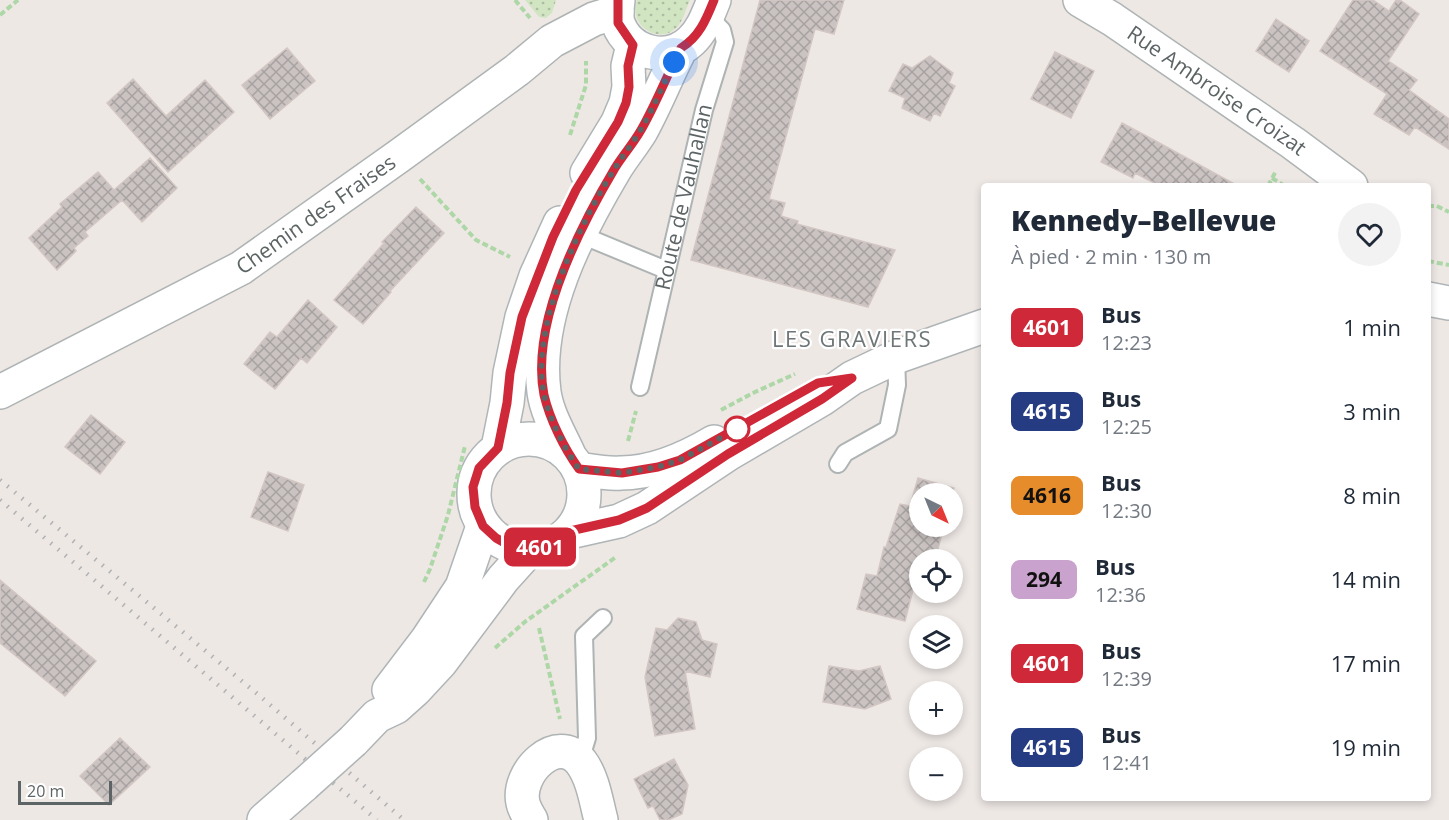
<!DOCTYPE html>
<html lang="fr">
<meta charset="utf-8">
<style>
:root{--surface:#fff;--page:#f2f2f3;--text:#1f2937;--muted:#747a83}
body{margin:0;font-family:"Open Sans",sans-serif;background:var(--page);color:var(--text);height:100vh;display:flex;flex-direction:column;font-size:22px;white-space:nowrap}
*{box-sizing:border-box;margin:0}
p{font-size:20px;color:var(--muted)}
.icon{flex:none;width:33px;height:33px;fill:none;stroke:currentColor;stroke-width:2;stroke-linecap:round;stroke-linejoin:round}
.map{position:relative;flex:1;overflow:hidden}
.details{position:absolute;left:981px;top:183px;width:450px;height:618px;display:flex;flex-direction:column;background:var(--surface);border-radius:6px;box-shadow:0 3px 9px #0003}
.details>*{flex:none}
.badge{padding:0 12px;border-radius:9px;font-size:21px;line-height:39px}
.needle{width:39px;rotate:137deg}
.controls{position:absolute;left:909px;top:483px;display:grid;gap:12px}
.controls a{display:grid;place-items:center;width:54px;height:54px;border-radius:50%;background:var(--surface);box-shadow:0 3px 9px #0003;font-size:30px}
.scale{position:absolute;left:18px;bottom:15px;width:94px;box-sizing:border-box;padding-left:6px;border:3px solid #5d6465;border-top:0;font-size:16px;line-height:21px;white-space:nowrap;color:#5d6465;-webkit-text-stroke:4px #fff;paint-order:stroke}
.you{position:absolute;width:30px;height:30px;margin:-15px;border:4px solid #fff;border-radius:50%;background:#1a73e8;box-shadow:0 0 0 9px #1a73e833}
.map>.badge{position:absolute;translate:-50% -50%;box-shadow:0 0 0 3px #fff}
.round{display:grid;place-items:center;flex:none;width:63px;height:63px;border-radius:32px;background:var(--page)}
.overview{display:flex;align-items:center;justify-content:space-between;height:102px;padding:0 30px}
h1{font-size:28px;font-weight:800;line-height:45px}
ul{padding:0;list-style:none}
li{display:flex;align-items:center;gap:18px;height:84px;padding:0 30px}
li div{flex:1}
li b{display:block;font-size:22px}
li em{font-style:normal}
li .badge{min-width:66px;font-weight:700;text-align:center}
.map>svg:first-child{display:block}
</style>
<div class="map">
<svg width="1449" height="820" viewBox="0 0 1449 820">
<defs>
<pattern id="grass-dots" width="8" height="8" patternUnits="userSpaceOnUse" patternTransform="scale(1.5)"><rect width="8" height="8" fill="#d1e5c2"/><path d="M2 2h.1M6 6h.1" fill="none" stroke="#adbda1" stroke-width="1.8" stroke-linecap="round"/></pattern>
<pattern id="building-cross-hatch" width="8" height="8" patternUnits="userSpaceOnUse" patternTransform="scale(1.5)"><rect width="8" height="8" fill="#cac3c2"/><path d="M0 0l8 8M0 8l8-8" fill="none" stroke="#a7a2a1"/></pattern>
</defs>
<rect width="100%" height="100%" fill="#eee8e5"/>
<path fill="url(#grass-dots)" d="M 525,0 L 556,0 L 552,13 L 546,18 L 539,17 Z
M 637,0 L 690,0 C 686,8 684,19 678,26 C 660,47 627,25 637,0 Z"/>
<path fill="url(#building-cross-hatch)" stroke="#d3c7c3" stroke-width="1.5" d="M 760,0 L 844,0 L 834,34 L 815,29 L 769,199 L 785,203 L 781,216 L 798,221 L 797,224 L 895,250 L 868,307 L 691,260 Z
M 1353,0 L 1373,0 L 1389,11 L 1396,0 L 1400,0 L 1419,14 L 1388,61 L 1417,80 L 1409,90 L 1449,119 L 1449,149 L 1415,127 L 1409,135 L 1374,114 L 1387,94 L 1320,51 Z
M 1276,19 L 1309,41 L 1289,72 L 1256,51 Z
M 287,48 L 315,81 L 270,119 L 242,85 Z
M 1055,52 L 1094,71 L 1071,118 L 1031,99 Z
M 930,56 L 953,73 L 949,83 L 955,86 L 940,116 L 934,113 L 930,121 L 902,108 L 905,98 L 889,91 L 903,64 L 912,68 Z
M 133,79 L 166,116 L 205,80 L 234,112 L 168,172 L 107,103 Z
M 1122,123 L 1152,139 L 1238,186 L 1160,186 L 1135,173 L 1133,178 L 1101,162 Z
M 150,158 L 177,188 L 142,222 L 122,200 L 85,232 L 88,236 L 74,248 L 76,251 L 57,270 L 29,238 L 62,207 L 60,204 L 98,172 L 114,190 Z
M 416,207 L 444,233 L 390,291 L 391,292 L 363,324 L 334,300 L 384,243 L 382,242 Z
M 308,300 L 337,327 L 307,363 L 301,358 L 275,389 L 244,364 L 270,332 L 277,337 Z
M 91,415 L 125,442 L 100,474 L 65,447 Z
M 268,472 L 304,485 L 288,531 L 251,517 Z
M 918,478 L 954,488 L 952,495 L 920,494 L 920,526 L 944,526 L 935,560 L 920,560 L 920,587 L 914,586 L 905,621 L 857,609 L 866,574 L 877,576 L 884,547 L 886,547 L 900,504 L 910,506 Z
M 0,580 L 96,661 L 65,696 L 0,643 Z
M 678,618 L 696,622 L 702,640 L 717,644 L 710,677 L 685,671 L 695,729 L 655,736 L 645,677 L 656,628 L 667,630 Z
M 829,666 L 859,671 L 880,666 L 891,699 L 865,709 L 823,702 Z
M 120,738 L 150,767 L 109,805 L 80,776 Z
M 674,759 L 688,785 L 682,814 L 668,820 L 660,820 L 653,806 L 648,808 L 634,779 Z"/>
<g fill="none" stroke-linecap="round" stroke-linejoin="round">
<g stroke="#aeb3b4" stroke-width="20">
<g id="lane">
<path d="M 579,234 L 666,270"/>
<path id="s1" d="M 640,387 L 704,110 L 725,42 L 722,30 L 707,15"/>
<path d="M 838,464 L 845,453 L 888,429 L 897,385 L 896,357"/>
<path d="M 580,761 L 587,738 L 584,636 L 603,618"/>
</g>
</g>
<g stroke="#aeb3b4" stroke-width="36">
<g id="street">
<path id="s2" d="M 1080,0 L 1112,19 L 1293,143 L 1351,186"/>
<path id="s3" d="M 0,392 L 241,268 L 399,156 L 517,70 L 552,41 L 594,19 L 617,12"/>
<path d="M 531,820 C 528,815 524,808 523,803 C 516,773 557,732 581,762 C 593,778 596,801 601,820"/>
</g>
</g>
<g stroke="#afb5b7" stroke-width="36">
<path id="secondary" d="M 618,0 C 617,8 616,16 618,23 C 629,54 668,63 691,41 C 703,30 708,14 714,0
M 587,173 L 618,122 L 626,103 L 629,87 L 628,66 L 633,45
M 1428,299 L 1449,303
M474 494a55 55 0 1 1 110 0a55 55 0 1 1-110 0Z
M 498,448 L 507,403 L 510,373 L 522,317 L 536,276 L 560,223
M 569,455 C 560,435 547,414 544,392 C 534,315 577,233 615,169 C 623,156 633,144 641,131 C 656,104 667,75 681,48
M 579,469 C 592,471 607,474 621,473 C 653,473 687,458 714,442
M 570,532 L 619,521 L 647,508 L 728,454 L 822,399 L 852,378 L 896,357 L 984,326
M 389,690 L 427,640 L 462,587 L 483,526
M 353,741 L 377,716 L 396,707 L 415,690 L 441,662 L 503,579 L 530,549
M 264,820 L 304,785"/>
</g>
<path stroke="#add7a6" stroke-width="4" stroke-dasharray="6 3" stroke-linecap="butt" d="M 515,0 L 530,18
M 0,15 L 18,0
M 570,135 L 586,85 L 586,61
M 1272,178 L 1285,186
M 420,179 L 476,240 L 510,257
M 1268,186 L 1276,171
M 1428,206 L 1437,206 L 1449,212
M 1428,261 L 1449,265
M 721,410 L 755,392 L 795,374
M 628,441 L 636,411
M 424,582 L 430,569 L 448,515 L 465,446
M 539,628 L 560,719
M 495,648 L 526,621 L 616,557"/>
<use href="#lane" stroke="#fff" stroke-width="16"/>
<use href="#street" stroke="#fff" stroke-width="33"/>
<use href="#secondary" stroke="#fff" stroke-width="33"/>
<path stroke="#b1b2b3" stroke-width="4.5" stroke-dasharray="1.5 8" stroke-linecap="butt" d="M 0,480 L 261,697 L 404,820
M 0,500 L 377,820"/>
<g stroke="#afb5b7" stroke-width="36" stroke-linecap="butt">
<path id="secondary-bridge" d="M 304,785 L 353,741"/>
</g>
<use href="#secondary-bridge" stroke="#fff" stroke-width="33"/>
</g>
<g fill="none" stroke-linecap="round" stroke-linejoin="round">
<g stroke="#fff" stroke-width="14">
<path id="line" d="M 618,0 L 618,23 L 633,45 L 628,66 L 629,87 L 626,103 L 618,122 L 576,190 L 553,237 L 522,317 L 510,373 L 507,403 L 498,448 L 479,468 L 473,487 L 475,507 L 483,526 L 496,538 L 512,547 L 530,549 L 548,546 L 560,540 L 570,531 L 619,520 L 647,508 L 728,454 L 822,399 L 852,378 L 818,383 L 680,460 L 658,467 L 622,473 L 579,469 C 564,448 550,420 544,395 C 530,324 580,227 615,168 C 623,155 633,144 641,130 C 656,104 667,75 681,48 C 699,37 706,20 714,0"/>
</g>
<use href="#line" stroke="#cf2939" stroke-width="9"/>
<path stroke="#5d6465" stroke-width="6" stroke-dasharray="0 10.8" d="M 674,62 C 663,85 653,109 640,131 C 633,143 624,154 617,165 C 580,222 530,326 544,395 C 550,420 564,448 579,469 L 622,473 L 658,467 L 680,460 L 737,429"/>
</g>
<circle fill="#fff" stroke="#cf2939" stroke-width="3" cx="737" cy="429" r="12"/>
<g text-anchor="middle" stroke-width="4.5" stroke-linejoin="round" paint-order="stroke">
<g font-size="21" fill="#5d6465" stroke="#fff">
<text dy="7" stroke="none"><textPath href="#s2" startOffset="164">Rue Ambroise Croizat</textPath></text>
<text dy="7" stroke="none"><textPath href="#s1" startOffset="195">Route de Vauhallan</textPath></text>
<text dy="7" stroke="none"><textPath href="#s3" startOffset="363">Chemin des Fraises</textPath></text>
</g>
<g font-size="22" letter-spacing="1.5" fill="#6e7677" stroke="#fff">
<text x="852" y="347">LES GRAVIERS</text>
</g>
</g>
</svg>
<div class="controls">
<a><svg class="needle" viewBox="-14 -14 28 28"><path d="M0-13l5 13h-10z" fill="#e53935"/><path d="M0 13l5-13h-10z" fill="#747a83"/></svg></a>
<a><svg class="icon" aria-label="locate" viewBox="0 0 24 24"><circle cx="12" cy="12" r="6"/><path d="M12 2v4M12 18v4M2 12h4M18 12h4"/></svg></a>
<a><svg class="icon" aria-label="layers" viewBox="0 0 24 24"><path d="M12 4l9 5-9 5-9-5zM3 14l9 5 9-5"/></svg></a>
<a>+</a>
<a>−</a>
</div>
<div class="scale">20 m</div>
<div class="you" style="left:674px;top:62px"></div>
<b class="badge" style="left:540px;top:547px;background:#cf2939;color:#fff">4601</b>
<section class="details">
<div class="overview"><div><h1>Kennedy–Bellevue</h1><p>À pied · 2 min · 130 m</p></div><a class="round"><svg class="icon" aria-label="heart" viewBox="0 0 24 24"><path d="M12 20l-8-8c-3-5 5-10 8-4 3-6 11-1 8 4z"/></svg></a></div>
<ul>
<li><span class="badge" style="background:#cf2939;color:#fff">4601</span><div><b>Bus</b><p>12:23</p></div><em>1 min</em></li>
<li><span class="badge" style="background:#253b82;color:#fff">4615</span><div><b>Bus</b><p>12:25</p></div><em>3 min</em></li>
<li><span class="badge" style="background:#e78c2a;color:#111">4616</span><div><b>Bus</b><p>12:30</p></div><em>8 min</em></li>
<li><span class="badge" style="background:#c9a3cd;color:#111">294</span><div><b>Bus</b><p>12:36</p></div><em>14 min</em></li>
<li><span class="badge" style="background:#cf2939;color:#fff">4601</span><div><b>Bus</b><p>12:39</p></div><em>17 min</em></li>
<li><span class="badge" style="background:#253b82;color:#fff">4615</span><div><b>Bus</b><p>12:41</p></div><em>19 min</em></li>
</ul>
</section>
</div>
